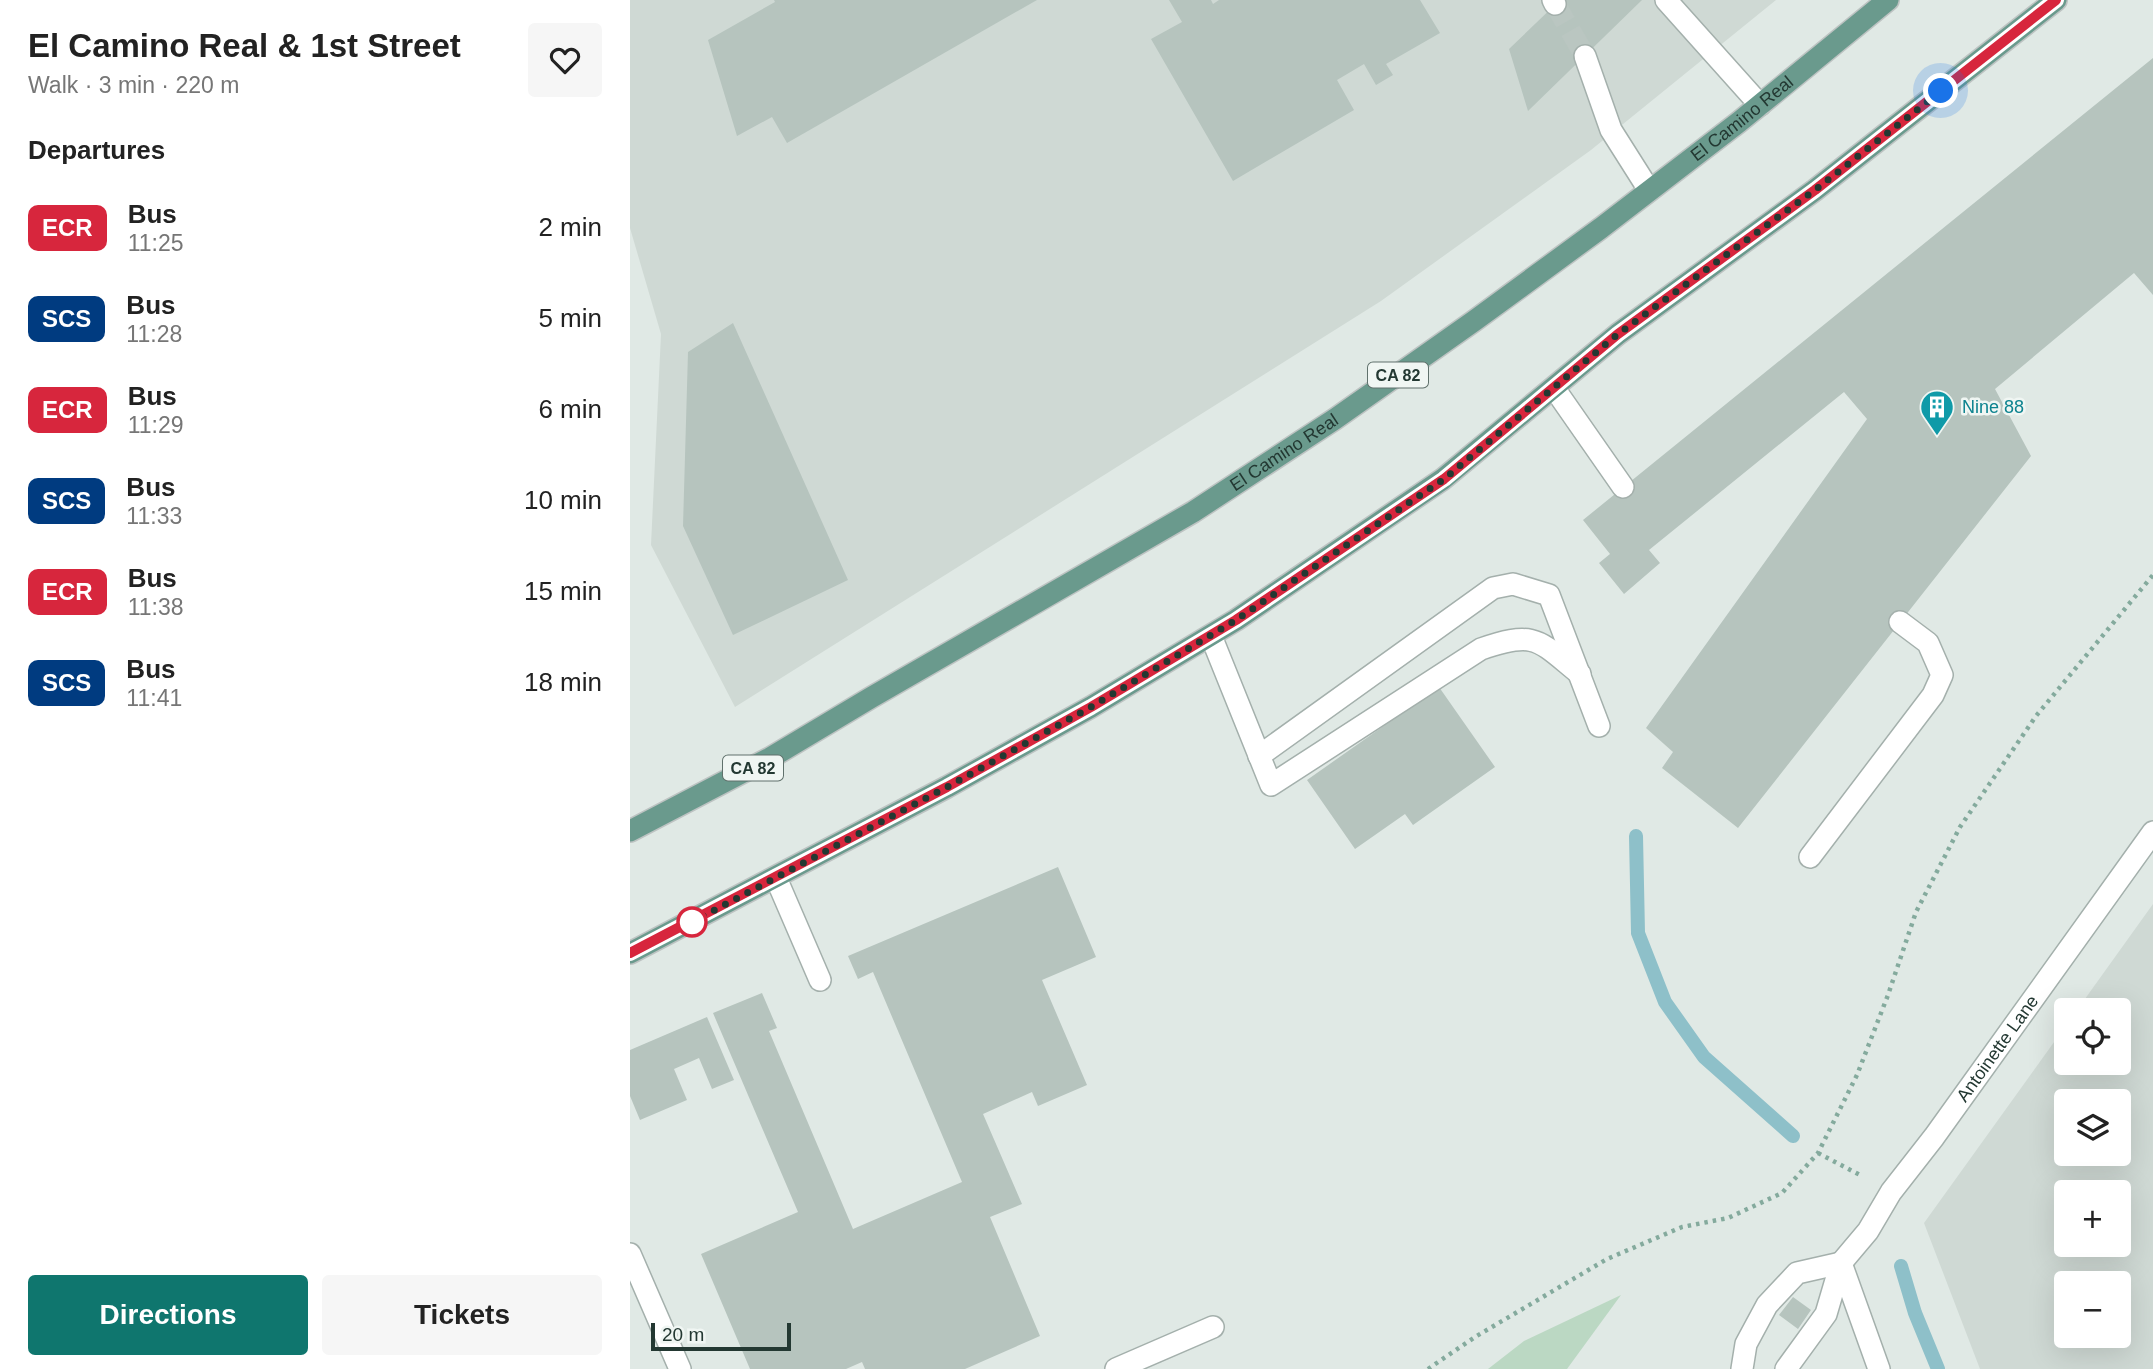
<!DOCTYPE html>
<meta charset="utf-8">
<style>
:root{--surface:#fff;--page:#f6f6f6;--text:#222;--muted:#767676;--accent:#0f766e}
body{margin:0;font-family:Helvetica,sans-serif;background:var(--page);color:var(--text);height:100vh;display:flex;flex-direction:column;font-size:26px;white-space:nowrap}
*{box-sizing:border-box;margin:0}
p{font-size:23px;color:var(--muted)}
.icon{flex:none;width:38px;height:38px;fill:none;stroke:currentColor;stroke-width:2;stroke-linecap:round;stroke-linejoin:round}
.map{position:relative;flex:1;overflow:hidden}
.drawer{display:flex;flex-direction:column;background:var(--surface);width:630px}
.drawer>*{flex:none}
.badge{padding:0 14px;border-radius:10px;font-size:24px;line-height:46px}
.fabs{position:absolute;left:1424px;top:998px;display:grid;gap:14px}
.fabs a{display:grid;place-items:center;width:77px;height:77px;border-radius:7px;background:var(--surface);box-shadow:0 7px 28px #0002;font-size:35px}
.scale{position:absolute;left:21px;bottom:18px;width:140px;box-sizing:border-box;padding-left:7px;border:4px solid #233832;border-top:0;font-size:19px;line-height:24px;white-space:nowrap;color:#233832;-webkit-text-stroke:5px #f0f6f3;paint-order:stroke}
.you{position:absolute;width:35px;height:35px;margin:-18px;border:5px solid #fff;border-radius:50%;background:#1a73e8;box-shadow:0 0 0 10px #1a73e833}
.map>.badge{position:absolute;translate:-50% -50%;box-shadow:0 0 0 4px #fff}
h2{padding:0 28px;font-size:26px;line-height:63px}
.round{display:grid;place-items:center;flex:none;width:74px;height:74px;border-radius:7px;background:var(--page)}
.headline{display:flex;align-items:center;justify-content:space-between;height:119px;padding:0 28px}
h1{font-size:33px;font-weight:700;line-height:52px}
.button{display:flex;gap:14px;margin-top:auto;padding:14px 28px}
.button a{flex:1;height:80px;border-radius:7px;background:var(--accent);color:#fff;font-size:28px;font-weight:700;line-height:80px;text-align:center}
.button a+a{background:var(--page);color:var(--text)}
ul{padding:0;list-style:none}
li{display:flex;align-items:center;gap:21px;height:91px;padding:0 28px}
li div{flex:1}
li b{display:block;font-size:26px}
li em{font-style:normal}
li .badge{min-width:77px;font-weight:700;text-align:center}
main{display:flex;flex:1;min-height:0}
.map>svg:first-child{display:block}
</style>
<main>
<section class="drawer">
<div class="headline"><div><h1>El Camino Real &amp; 1st Street</h1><p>Walk · 3 min · 220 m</p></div><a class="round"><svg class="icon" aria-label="heart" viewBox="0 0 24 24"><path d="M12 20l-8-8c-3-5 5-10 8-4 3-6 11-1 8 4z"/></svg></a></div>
<h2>Departures</h2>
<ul>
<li><span class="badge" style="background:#d7263d;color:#fff">ECR</span><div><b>Bus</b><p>11:25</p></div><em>2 min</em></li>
<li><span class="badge" style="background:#003b80;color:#fff">SCS</span><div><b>Bus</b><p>11:28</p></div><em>5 min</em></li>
<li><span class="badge" style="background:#d7263d;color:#fff">ECR</span><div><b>Bus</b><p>11:29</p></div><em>6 min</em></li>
<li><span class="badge" style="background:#003b80;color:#fff">SCS</span><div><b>Bus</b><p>11:33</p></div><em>10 min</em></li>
<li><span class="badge" style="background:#d7263d;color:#fff">ECR</span><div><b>Bus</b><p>11:38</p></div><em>15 min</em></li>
<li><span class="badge" style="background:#003b80;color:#fff">SCS</span><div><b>Bus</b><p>11:41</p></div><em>18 min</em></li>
</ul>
<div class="button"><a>Directions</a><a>Tickets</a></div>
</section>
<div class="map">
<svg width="1523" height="1369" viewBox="0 0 1523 1369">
<rect width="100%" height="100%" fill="#e0e9e5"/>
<path fill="#cfd9d4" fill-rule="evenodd" d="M 0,0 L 1146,0 L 961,150 L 751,301 L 105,707 L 21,545 L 31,334 L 0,228 Z
M 1523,904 L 1523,1369 L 1350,1369 L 1294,1223 L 1437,1024 L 1437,1062 L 1489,1062 L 1489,1010 L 1447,1010 ZM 1437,1101 L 1489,1101 L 1489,1153 L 1437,1153 ZM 1437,1192 L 1489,1192 L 1489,1244 L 1437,1244 ZM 1437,1283 L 1489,1283 L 1489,1335 L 1437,1335 Z"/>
<path fill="#bbd8c3" d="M 991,1295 L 937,1369 L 858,1369 L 894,1341 Z"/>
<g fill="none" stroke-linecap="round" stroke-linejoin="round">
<path stroke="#8ec0c9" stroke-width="14" d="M 1006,836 L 1008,933 L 1035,1002 L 1074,1057 L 1163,1136
M 1271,1266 L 1285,1313 L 1308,1369"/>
</g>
<path fill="#b6c4be" d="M 144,0 L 407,0 L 157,143 L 142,117 L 107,136 L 78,40 L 145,2 Z
M 539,0 L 581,0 L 583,4 L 589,0 L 790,0 L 810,33 L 756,64 L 763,75 L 746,85 L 734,64 L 707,80 L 724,110 L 603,181 L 521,39 L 552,22 Z
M 930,0 L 1012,0 L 898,111 L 879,49 Z
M 1523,58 L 1523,295 L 1504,273 L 1365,389 L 1401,456 L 1108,828 L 1032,768 L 1043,752 L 1016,728 L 1237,419 L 1214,392 L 1019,550 L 1030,563 L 994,594 L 969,563 L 980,554 L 953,520 Z
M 103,323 L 218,580 L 103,635 L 53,526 L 58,352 Z
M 809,687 L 865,767 L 783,825 L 775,814 L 725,849 L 677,780 Z
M 428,867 L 466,957 L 412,980 L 457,1085 L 408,1106 L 402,1092 L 353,1114 L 392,1204 L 360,1217 L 410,1336 L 335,1369 L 235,1369 L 232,1362 L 216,1369 L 120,1369 L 71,1254 L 168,1212 L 83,1013 L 132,993 L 147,1028 L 139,1031 L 223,1229 L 332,1182 L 243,972 L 228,979 L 218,956 Z
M 77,1017 L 104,1080 L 82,1089 L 69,1058 L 44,1069 L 57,1100 L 10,1120 L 0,1096 L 0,1050 Z
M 1163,1297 L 1181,1310 L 1168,1329 L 1149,1315 Z"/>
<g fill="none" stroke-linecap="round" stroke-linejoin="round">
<path stroke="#bac6c1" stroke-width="21" stroke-dasharray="21 10" stroke-linecap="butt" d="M 925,4 L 955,56"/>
<g stroke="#a4b0ac" stroke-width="24">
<g id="minor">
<path d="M 923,0 L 925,4"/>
<path d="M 1036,0 L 1130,105"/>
<path d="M 955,56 L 981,130 L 1019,190"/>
<path d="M 924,388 L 993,487"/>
<path d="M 581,636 L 641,785 L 851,649 C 906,630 908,640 950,674"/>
<path d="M 629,756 L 863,588 L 883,584 L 919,595 L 969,726"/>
<path d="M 1180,857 L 1303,695 L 1312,675 L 1298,643 L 1270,622"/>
<path d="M 146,878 L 190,980"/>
<path d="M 0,1254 L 50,1369"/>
<path d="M 1211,1263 L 1249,1369"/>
<path d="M 486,1369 L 583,1327"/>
<path d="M 1112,1369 L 1116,1344 L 1137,1305 L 1167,1273 L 1211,1263"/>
<path id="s1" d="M 1156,1369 L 1196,1314 L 1211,1263 L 1238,1231 L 1261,1192 L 1304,1137 L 1523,832"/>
</g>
</g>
<g stroke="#bdc3c2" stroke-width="24">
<g id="major">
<path id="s2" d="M 0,831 L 140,758 L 242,697 L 563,512 L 705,419 L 844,321 L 971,228 L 1109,122 L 1258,0"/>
<path d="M 0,953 L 317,787 L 461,707 L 606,620 L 813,479 L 988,334 L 1185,190 L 1426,0"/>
</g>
</g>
<path stroke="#84aa9d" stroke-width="4.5" stroke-dasharray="3.5 5" stroke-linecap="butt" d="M 1188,1153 L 1230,1175
M 798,1369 L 845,1337 L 977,1259 L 1052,1227 L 1098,1218 L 1152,1193 L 1188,1153 L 1227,1075 L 1258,995 L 1286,912 L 1330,827 L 1406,716 L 1523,575"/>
<use href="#minor" stroke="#fff" stroke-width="21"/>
<use href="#major" stroke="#6a9a8d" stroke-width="21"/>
</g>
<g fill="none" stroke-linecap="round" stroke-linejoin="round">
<g stroke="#fff" stroke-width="16">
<path id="line" d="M 0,953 L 317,787 L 461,707 L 606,620 L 814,479 L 988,334 L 1185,190 L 1426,0"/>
</g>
<use href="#line" stroke="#d7263d" stroke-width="10"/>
<path stroke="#233832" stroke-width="7" stroke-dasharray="0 12.6" d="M 62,922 L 317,787 L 461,707 L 606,620 L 814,479 L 988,334 L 1185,190 L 1311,91"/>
</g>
<defs>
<g id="building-pin" transform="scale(1.75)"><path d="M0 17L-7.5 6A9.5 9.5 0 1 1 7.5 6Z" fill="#0f9aa8" stroke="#f0f6f3"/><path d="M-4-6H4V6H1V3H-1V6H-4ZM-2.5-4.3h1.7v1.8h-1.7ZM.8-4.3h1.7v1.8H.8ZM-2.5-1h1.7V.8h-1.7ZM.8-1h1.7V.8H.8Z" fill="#fff"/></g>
</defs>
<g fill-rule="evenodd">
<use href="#building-pin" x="1307" y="407"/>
</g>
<circle fill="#fff" stroke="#d7263d" stroke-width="3.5" cx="62" cy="922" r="14"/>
<g text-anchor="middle" stroke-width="5" stroke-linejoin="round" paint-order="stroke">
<g fill="#f0f6f3" stroke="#60716c" stroke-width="2">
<rect x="738" y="362.5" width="60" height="25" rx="5"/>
<rect x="93" y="755.5" width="60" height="25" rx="5"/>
</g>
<g font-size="16" font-weight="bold" fill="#233832">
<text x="768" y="381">CA 82</text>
<text x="123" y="774">CA 82</text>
</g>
<g font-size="18" fill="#233832" stroke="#f0f6f3">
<text dy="6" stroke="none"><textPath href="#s2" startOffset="1323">El Camino Real</textPath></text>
<text dy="6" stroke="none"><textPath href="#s2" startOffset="756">El Camino Real</textPath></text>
<text dy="6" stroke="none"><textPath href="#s1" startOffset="387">Antoinette Lane</textPath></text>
</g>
<g font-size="18" fill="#0d838f" stroke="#f0f6f3" text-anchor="start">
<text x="1332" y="413">Nine 88</text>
</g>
</g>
</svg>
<div class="fabs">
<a><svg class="icon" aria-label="locate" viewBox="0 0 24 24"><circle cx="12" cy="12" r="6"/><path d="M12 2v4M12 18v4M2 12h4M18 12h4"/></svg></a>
<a><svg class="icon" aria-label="layers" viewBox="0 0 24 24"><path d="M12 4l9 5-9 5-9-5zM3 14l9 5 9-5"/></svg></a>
<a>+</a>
<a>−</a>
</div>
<div class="scale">20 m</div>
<div class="you" style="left:1311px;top:91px"></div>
</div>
</main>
